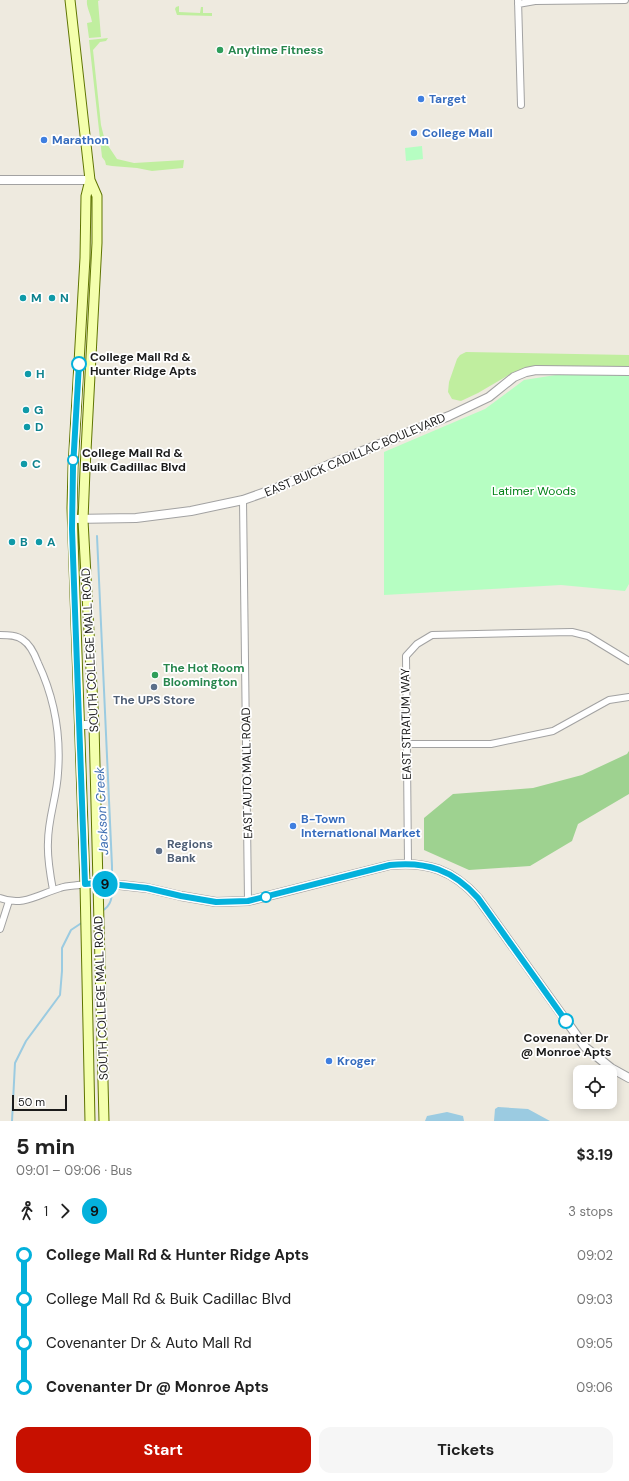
<!DOCTYPE html>
<meta charset="utf-8">
<style>
:root{--surface:#fff;--page:#f6f6f6;--text:#222;--muted:#767676;--accent:#c71000}
body{margin:0;font-family:"DM Sans",sans-serif;background:var(--page);color:var(--text);height:100vh;display:flex;flex-direction:column;font-size:15px;white-space:nowrap}
*{box-sizing:border-box;margin:0}
p{font-size:13px;color:var(--muted)}
.icon{flex:none;width:22px;height:22px;fill:none;stroke:currentColor;stroke-width:2;stroke-linecap:round;stroke-linejoin:round}
.map{position:relative;height:1121px;overflow:hidden}
.drawer{display:flex;flex-direction:column;background:var(--surface);flex:1}
.drawer>*{flex:none}
.badge{padding:0 8px;border-radius:13px;font-size:14px;line-height:26px}
.fabs{position:absolute;left:573px;top:1065px;display:grid;gap:8px}
.fabs a{display:grid;place-items:center;width:44px;height:44px;border-radius:8px;background:var(--surface);box-shadow:0 2px 10px #0003;font-size:20px}
.scale{position:absolute;left:12px;bottom:10px;width:55px;box-sizing:border-box;padding-left:4px;border:2px solid #1b1b1b;border-top:0;font-size:11px;line-height:14px;white-space:nowrap;color:#1b1b1b;-webkit-text-stroke:3px #fff;paint-order:stroke}
.map>.badge{position:absolute;translate:-50% -50%;box-shadow:0 0 0 2px #fff}
.legs{display:flex;align-items:center;gap:6px;height:44px;padding:0 16px;font-size:13px}
.legs p{margin-inline-start:auto}
.head{display:flex;align-items:center;justify-content:space-between;height:68px;padding:0 16px}
h1{font-size:22px;font-weight:700;line-height:30px}
.cta{display:flex;gap:8px;margin-top:auto;padding:8px 16px}
.cta a{flex:1;height:46px;border-radius:12px;background:var(--accent);color:#fff;font-size:16px;font-weight:700;line-height:46px;text-align:center}
.cta a+a{background:var(--page);color:var(--text)}
ul{padding:0 16px;list-style:none}
li{display:flex;align-items:center;gap:14px;height:44px;font-size:15px}
li i{display:grid;place-items:center;width:6px;height:100%;margin:0 5px;background:currentColor}
li i::after{content:'';width:10px;height:10px;margin:-5px;border:3px solid;border-radius:50%;background:var(--surface)}
li p{margin-inline-start:auto}
li:first-child i{background:linear-gradient(#0000 50%,currentColor 0)}
li:last-child i{background:linear-gradient(currentColor 50%,#0000 0)}
.map>svg:first-child{display:block}
</style>
<div class="map">
<svg width="629" height="1121" viewBox="0 0 629 1121">
<rect width="100%" height="100%" fill="#eeeadf"/>
<path fill="#c0ee9f" d="M 87,0 L 100,0 L 98,1 L 101,37 L 89,38 L 87,23 L 92,22 C 91,14 86,7 87,0 Z
M 179,6 L 179,12 L 200,13 L 201,7 L 203,7 L 203,13 L 212,13 L 212,16 L 177,15 L 175,9 L 176,7 Z
M 108,38 L 106,41 L 100,42 L 93,50 L 101,125 L 105,141 L 117,159 L 134,163 L 184,160 L 183,168 L 152,171 L 137,168 L 112,166 L 106,165 L 105,161 L 102,157 L 89,40 Z
M 466,352 L 629,355 L 629,366 L 534,366 L 514,372 L 478,393 L 461,401 L 452,399 L 448,392 L 449,382 L 457,359 L 460,355 Z"/>
<path fill="#9ed290" d="M 629,751 L 629,794 L 578,824 L 572,841 L 530,866 L 469,870 L 424,850 L 424,818 L 453,794 L 533,788 L 582,775 L 627,754 Z"/>
<path fill="#b6fec2" d="M 422,146 L 423,159 L 406,161 L 405,148 Z
M 562,374 L 629,375 L 629,584 L 625,591 L 561,585 L 384,595 L 384,452 L 485,409 L 524,380 Z"/>
<path fill="#9bcbe1" d="M 498,1107 L 528,1109 L 550,1121 L 494,1121 L 495,1109 Z
M 447,1112 L 463,1116 L 464,1121 L 425,1121 L 427,1116 Z"/>
<g fill="none" stroke-linecap="round" stroke-linejoin="round">
<path stroke="#9bcbe1" stroke-width="2" d="M 97,536 L 112,866 L 112,882
M 102,911 C 112,905 112,897 112,887
M 12,1121 L 15,1063 L 26,1041 L 60,995 L 62,971 L 62,948 L 71,930 L 83,922"/>
<g stroke="#a2a2a2" stroke-width="8">
<path id="minor" d="M 518,0 L 521,105
M 518,4 L 535,1 L 625,0
M 243,500 L 248,901
M 0,635 C 8,635 17,635 23,640 C 31,645 35,655 38,663 C 54,697 61,735 58,773 C 57,796 48,818 48,842 C 47,858 50,874 53,890
M 406,744 L 491,744 L 553,731 L 609,700 L 629,697
M 408,863 L 406,656 L 417,644 L 432,635 L 572,632 L 588,636 L 629,661
M 0,898 C 23,907 39,894 60,888 C 68,885 77,886 85,884
M 0,929 L 9,901"/>
</g>
<g stroke="#a2a2a2" stroke-width="10">
<path id="tertiary" d="M 0,180 L 90,180
M 72,519 L 136,518 L 191,511 L 243,500 L 274,489 L 328,465 L 449,416 L 489,397 L 514,377 L 526,372 L 536,370 L 629,371
M 79,725 L 94,725
M 85,884 L 98,883 L 120,885 L 147,888 L 181,896 L 216,902 L 248,901 L 390,865 C 427,861 453,870 478,898 L 585,1047 L 611,1068 L 629,1078"/>
</g>
<g stroke="#5f7500" stroke-width="11">
<path id="secondary" d="M 70,0 L 90,180 L 97,196 L 97,243 L 85,470 L 83,520 L 94,725 L 104,1121
M 90,1121 L 85,884 L 72,508 L 73,467 L 85,258 L 86,196 L 90,180"/>
</g>
<use href="#minor" stroke="#fff" stroke-width="6"/>
<use href="#tertiary" stroke="#fff" stroke-width="8"/>
<use href="#secondary" stroke="#f4ffad" stroke-width="9"/>
</g>
<g fill="none" stroke-linecap="round" stroke-linejoin="round">
<g stroke="#fff" stroke-width="9">
<path id="line-1" d="M 79,364 L 73,467 L 72,529 L 85,884 L 98,883 L 120,885 L 147,888 L 181,896 L 216,902 L 248,901 L 390,865 C 427,861 453,870 478,898 L 566,1021"/>
</g>
<use href="#line-1" stroke="#04b1dc" stroke-width="6"/>
</g>
<g fill="#2e9e5b" stroke="#fff" stroke-width="1.5">
<circle cx="220" cy="50" r="4"/>
<circle cx="155" cy="675" r="4"/>
</g>
<g fill="#3f7fe0" stroke="#fff" stroke-width="1.5">
<circle cx="421" cy="99" r="4"/>
<circle cx="414" cy="133" r="4"/>
<circle cx="44" cy="140" r="4"/>
<circle cx="293" cy="826" r="4"/>
<circle cx="329" cy="1061" r="4"/>
</g>
<g fill="#0f9aa8" stroke="#fff" stroke-width="1.5">
<circle cx="23" cy="298" r="4"/>
<circle cx="52" cy="298" r="4"/>
<circle cx="28" cy="374" r="4"/>
<circle cx="26" cy="410" r="4"/>
<circle cx="27" cy="427" r="4"/>
<circle cx="24" cy="464" r="4"/>
<circle cx="12" cy="542" r="4"/>
<circle cx="39" cy="542" r="4"/>
</g>
<g fill="#fff" stroke="#04b1dc" stroke-width="2">
<circle cx="79" cy="364" r="7"/>
<circle cx="73" cy="460" r="5"/>
<circle cx="266" cy="897" r="5"/>
<circle cx="566" cy="1021" r="7"/>
</g>
<g fill="#5c6f8a" stroke="#fff" stroke-width="1.5">
<circle cx="154" cy="687" r="4"/>
<circle cx="159" cy="851" r="4"/>
</g>
<g text-anchor="middle" stroke-width="3.5" stroke-linejoin="round" paint-order="stroke">
<g font-size="12" font-weight="bold" fill="#27864d" stroke="#fff" text-anchor="start">
<text x="228" y="54">Anytime Fitness</text>
<text x="163" y="672">The Hot Room<tspan x="163" dy="14">Bloomington</tspan></text>
</g>
<g font-size="12" font-weight="bold" fill="#366cbe" stroke="#fff" text-anchor="start">
<text x="429" y="103">Target</text>
<text x="422" y="137">College Mall</text>
<text x="52" y="144">Marathon</text>
<text x="301" y="823">B-Town<tspan x="301" dy="14">International Market</tspan></text>
<text x="337" y="1065">Kroger</text>
</g>
<g font-size="12" font-weight="bold" fill="#0d838f" stroke="#fff" text-anchor="start">
<text x="31" y="302">M</text>
<text x="60" y="302">N</text>
<text x="36" y="378">H</text>
<text x="34" y="414">G</text>
<text x="35" y="431">D</text>
<text x="32" y="468">C</text>
<text x="20" y="546">B</text>
<text x="47" y="546">A</text>
</g>
<g font-size="12" font-weight="bold" fill="#1b1b1b" stroke="#fff" text-anchor="start">
<text x="90" y="361">College Mall Rd &amp;<tspan x="90" dy="14">Hunter Ridge Apts</tspan></text>
<text x="82" y="457">College Mall Rd &amp;<tspan x="82" dy="14">Buik Cadillac Blvd</tspan></text>
<text x="566" y="1042" text-anchor="middle">Covenanter Dr<tspan x="566" dy="14">@ Monroe Apts</tspan></text>
</g>
<g font-size="12" fill="#1b1b1b" stroke="#fff">
<text transform="translate(355 455) rotate(-23)" y="4">EAST BUICK CADILLAC BOULEVARD</text>
<text transform="translate(90 650) rotate(-93)" y="4">SOUTH COLLEGE MALL ROAD</text>
<text transform="translate(406 724) rotate(-91)" y="4">EAST STRATUM WAY</text>
<text transform="translate(247 773) rotate(-91)" y="4">EAST AUTO MALL ROAD</text>
<text transform="translate(101 998) rotate(-92)" y="4">SOUTH COLLEGE MALL ROAD</text>
</g>
<g font-size="12" fill="#018216" stroke="#fff">
<text x="534" y="495">Latimer Woods</text>
</g>
<g font-size="12" font-weight="bold" fill="#4e5e75" stroke="#fff">
<text x="154" y="704">The UPS Store</text>
<text x="167" y="848" text-anchor="start">Regions<tspan x="167" dy="14">Bank</tspan></text>
</g>
<g font-size="13" font-style="italic" fill="#4070b3" stroke="#fff">
<text transform="translate(101 811) rotate(-93)" y="5">Jackson Creek</text>
</g>
</g>
</svg>
<div class="fabs">
<a><svg class="icon" aria-label="locate" viewBox="0 0 24 24"><circle cx="12" cy="12" r="6"/><path d="M12 2v4M12 18v4M2 12h4M18 12h4"/></svg></a>
</div>
<div class="scale">50 m</div>
<b class="badge" style="left:105px;top:884px;background:#04b1dc;color:#111">9</b>
</div>
<section class="drawer">
<div class="head"><div><h1>5 min</h1><p>09:01 – 09:06 · Bus</p></div><b>$3.19</b></div>
<div class="legs"><svg class="icon" aria-label="walk" viewBox="0 0 24 24"><circle cx="13" cy="4" r="2"/><path d="M13 8l-2 6 4 7M11 14l-3 7M7 12l3-4h3l4 4"/></svg>1<svg class="icon" aria-label="forward" viewBox="0 0 24 24"><path d="M9 5l7 7-7 7"/></svg><b class="badge" style="background:#04b1dc;color:#111">9</b><p>3 stops</p></div>
<ul>
<li><i style="color:#04b1dc"></i><b>College Mall Rd &amp; Hunter Ridge Apts</b><p>09:02</p></li>
<li><i style="color:#04b1dc"></i><span>College Mall Rd &amp; Buik Cadillac Blvd</span><p>09:03</p></li>
<li><i style="color:#04b1dc"></i><span>Covenanter Dr &amp; Auto Mall Rd</span><p>09:05</p></li>
<li><i style="color:#04b1dc"></i><b>Covenanter Dr @ Monroe Apts</b><p>09:06</p></li>
</ul>
<div class="cta"><a>Start</a><a>Tickets</a></div>
</section>
